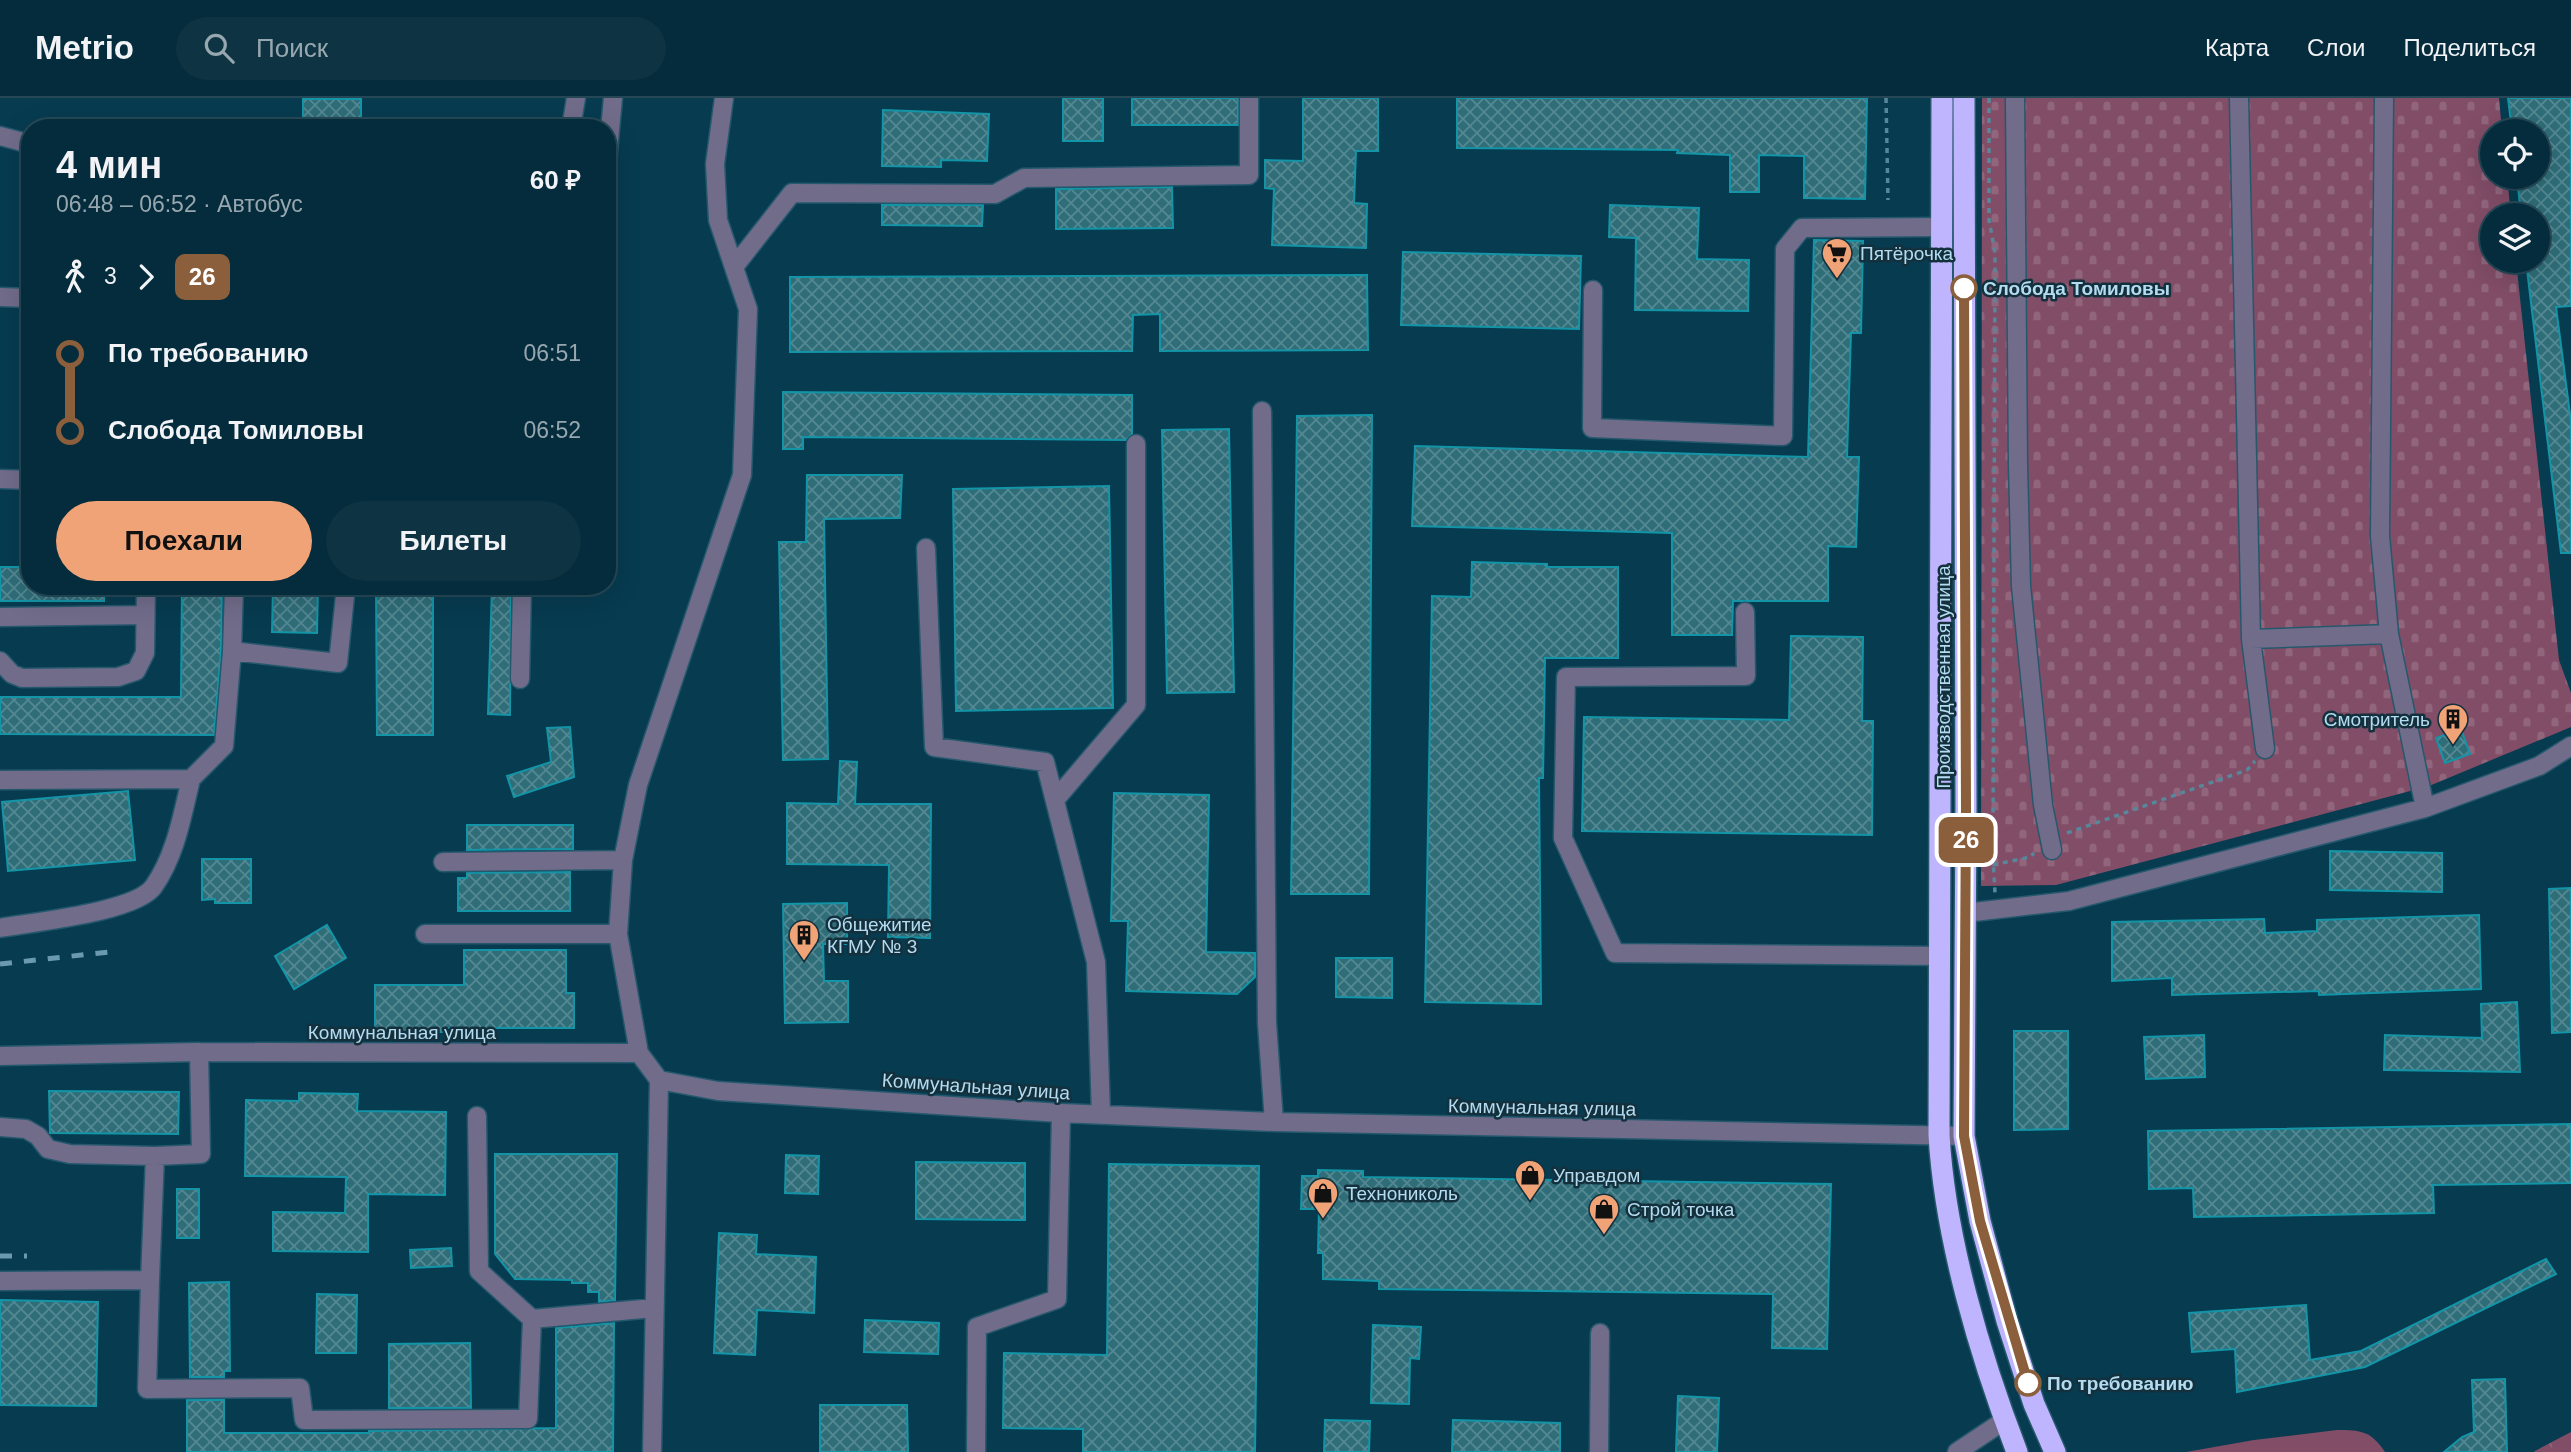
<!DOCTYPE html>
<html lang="ru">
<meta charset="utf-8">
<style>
:root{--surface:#052c3c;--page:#0e3443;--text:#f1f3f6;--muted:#97a7af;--line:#264856;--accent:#efa377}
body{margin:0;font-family:Arial,sans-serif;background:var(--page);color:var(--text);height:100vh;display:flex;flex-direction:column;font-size:26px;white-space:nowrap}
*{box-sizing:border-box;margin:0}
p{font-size:23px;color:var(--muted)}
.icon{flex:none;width:38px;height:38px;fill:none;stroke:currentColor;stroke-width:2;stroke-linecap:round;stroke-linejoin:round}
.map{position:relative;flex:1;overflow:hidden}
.panel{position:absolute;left:21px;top:21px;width:595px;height:476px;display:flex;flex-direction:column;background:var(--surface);border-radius:28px;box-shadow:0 7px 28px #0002,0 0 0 2px var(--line)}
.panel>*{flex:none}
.badge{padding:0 14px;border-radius:10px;font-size:24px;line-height:46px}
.controls{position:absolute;left:2480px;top:21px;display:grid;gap:14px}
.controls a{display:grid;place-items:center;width:70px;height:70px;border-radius:50%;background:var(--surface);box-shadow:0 7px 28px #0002,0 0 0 2px var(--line);font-size:35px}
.map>.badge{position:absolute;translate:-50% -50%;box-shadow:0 0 0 4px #fff}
.legs{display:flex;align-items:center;gap:10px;height:77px;padding:0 35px;font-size:23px}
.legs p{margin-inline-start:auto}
.overview{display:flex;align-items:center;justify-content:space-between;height:119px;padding:0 35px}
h1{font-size:38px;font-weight:600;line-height:52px}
.primary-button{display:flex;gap:14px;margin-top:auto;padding:14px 35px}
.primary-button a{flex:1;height:80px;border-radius:42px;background:var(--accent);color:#111;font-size:28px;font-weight:600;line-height:80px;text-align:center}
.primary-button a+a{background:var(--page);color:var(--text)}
ul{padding:0 35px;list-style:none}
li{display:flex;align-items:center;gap:24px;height:77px;font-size:26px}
li i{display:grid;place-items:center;width:10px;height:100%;margin:0 9px;background:currentColor}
li i::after{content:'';width:18px;height:18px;margin:-9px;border:5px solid;border-radius:50%;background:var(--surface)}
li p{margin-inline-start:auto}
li:first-child i{background:linear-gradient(#0000 50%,currentColor 0)}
li:last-child i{background:linear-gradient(currentColor 50%,#0000 0)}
header{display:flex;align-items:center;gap:42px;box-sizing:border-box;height:98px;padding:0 35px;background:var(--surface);border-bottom:2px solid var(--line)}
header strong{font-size:33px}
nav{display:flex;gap:38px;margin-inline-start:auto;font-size:24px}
.search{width:490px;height:63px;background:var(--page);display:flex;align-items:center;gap:18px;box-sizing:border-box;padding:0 24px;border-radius:38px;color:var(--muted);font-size:26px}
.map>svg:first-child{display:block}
</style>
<header>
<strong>Metrio</strong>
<div class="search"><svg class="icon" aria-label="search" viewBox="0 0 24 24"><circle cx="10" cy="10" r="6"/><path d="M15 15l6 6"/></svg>Поиск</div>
<nav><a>Карта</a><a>Слои</a><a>Поделиться</a></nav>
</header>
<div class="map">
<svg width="2571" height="1354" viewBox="0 0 2571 1354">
<defs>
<pattern id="forest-crowns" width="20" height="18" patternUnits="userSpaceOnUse" patternTransform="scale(1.75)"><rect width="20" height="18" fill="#824d67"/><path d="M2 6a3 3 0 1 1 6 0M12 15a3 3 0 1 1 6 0" fill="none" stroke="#91667d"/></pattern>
<pattern id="cemetery-stones" width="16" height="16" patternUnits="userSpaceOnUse" patternTransform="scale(1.75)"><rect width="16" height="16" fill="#824d67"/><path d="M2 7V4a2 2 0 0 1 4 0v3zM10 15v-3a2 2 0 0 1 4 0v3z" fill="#91667d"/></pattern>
<pattern id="building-cross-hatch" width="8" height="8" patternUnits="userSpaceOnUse" patternTransform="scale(1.75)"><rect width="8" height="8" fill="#2f6d78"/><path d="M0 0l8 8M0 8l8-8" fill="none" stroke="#548892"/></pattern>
</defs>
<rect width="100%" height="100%" fill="#073b50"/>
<path fill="#824d67" d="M 2337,1332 C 2361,1332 2371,1333 2385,1354 L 2186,1354 L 2254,1342 Z"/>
<path fill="url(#forest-crowns)" d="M 2571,1334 L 2571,1354 L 2534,1354 L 2535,1353 Z"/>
<path fill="url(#cemetery-stones)" d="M 1982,0 L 2499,0 L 2502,33 L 2492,33 L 2492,79 L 2507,79 L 2511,117 L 2492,117 L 2492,163 L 2516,163 L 2559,562 L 2571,595 L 2571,629 L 2429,688 L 2056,787 L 1981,788 Z"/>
<path fill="url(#building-cross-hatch)" stroke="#1395a7" stroke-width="2" d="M 1063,0 L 1103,0 L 1103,43 L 1063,43 Z
M 1132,0 L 1238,0 L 1238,27 L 1132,27 Z
M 1303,0 L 1378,0 L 1378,53 L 1356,53 L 1354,105 L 1367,106 L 1366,150 L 1272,147 L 1274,91 L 1265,90 L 1265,62 L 1303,63 Z
M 1457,0 L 1867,0 L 1865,101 L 1804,100 L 1804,58 L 1759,57 L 1759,94 L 1730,94 L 1730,57 L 1677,55 L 1678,52 L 1457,50 Z
M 2508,0 L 2571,0 L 2571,208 L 2556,209 L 2571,324 L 2571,455 L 2561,455 L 2526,163 L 2538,163 L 2538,117 L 2521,117 L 2517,79 L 2538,79 L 2538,33 L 2512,33 Z
M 303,1 L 361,1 L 361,30 L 303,30 Z
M 883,12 L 989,16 L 987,63 L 941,62 L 941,69 L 882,68 Z
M 1172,89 L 1173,130 L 1056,131 L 1056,91 Z
M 882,107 L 983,107 L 982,128 L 882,127 Z
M 1610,107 L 1699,110 L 1697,161 L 1749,162 L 1748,213 L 1635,212 L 1636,140 L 1609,139 Z
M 1814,142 L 1863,143 L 1861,235 L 1851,235 L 1847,359 L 1859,359 L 1856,449 L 1828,448 L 1828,503 L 1733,503 L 1732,537 L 1672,537 L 1672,435 L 1412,428 L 1415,348 L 1808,359 Z
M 1403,154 L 1581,158 L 1579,231 L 1401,227 Z
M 1367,177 L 1368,252 L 1160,253 L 1160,216 L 1133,217 L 1132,253 L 790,254 L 790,179 Z
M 783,294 L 1132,297 L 1132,336 L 1126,342 L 803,339 L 803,351 L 783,351 Z
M 1372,317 L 1369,796 L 1291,796 L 1297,318 Z
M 1229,331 L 1234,594 L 1167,595 L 1162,332 Z
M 807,377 L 902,377 L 900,420 L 824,421 L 828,661 L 783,662 L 779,444 L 806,444 Z
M 1109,388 L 1113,610 L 956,613 L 953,391 Z
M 1472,464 L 1547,466 L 1547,469 L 1618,469 L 1618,560 L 1545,560 L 1543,680 L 1539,680 L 1541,906 L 1425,904 L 1432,498 L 1471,499 Z
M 0,469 L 30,469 L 30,488 L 104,488 L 104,503 L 0,503 Z
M 182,488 L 222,488 L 221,552 L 214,637 L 0,636 L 0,599 L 181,599 Z
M 273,488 L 318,488 L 317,535 L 272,534 Z
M 376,488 L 433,488 L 433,637 L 377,637 Z
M 492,488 L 511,488 L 510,617 L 488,616 Z
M 1791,538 L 1863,539 L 1862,623 L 1873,623 L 1872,737 L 1582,733 L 1584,619 L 1789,622 Z
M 570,629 L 574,679 L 514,699 L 507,678 L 551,664 L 547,630 Z
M 2461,631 L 2470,656 L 2445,665 L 2436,640 Z
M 840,663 L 857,664 L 855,706 L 931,706 L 930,840 L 888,839 L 889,767 L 787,766 L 787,705 L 838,706 Z
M 128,693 L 135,762 L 8,773 L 2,704 Z
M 1114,695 L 1209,697 L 1206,854 L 1255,855 L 1255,879 L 1237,896 L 1126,893 L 1128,823 L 1111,823 Z
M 467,727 L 573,727 L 573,751 L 467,752 Z
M 2330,753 L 2442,755 L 2442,794 L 2330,792 Z
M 202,761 L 251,761 L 251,805 L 215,805 L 215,801 L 202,802 Z
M 570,774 L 570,813 L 458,813 L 458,780 L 467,780 L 467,775 Z
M 2571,790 L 2571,934 L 2552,935 L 2549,791 Z
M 847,805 L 847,846 L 823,846 L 824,883 L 848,883 L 848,924 L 785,925 L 783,806 Z
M 2479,817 L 2481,891 L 2319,897 L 2319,893 L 2172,897 L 2172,880 L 2112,883 L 2112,824 L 2264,821 L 2265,835 L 2317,833 L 2317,822 Z
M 327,827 L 346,860 L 294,891 L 275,858 Z
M 464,852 L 566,852 L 566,895 L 574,895 L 574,930 L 442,930 L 442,934 L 375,934 L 375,887 L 464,887 Z
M 1336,860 L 1392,860 L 1392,900 L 1336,899 Z
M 2517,904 L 2520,974 L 2384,972 L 2385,937 L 2482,940 L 2481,906 Z
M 2014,933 L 2068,933 L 2068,1031 L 2014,1032 Z
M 2204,937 L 2205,979 L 2146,981 L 2144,939 Z
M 49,993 L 179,994 L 178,1036 L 50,1035 Z
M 299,995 L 358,996 L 357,1013 L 446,1014 L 445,1097 L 368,1096 L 368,1154 L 273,1153 L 273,1114 L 345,1115 L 346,1079 L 245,1078 L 246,1002 L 299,1003 Z
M 2571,1026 L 2571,1085 L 2433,1087 L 2434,1115 L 2194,1119 L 2193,1090 L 2149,1091 L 2148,1033 Z
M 495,1056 L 617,1056 L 615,1202 L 599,1204 L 599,1194 L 588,1194 L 588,1185 L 572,1185 L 572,1182 L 515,1181 L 495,1156 Z
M 786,1057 L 819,1058 L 818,1096 L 785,1095 Z
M 916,1064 L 1025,1065 L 1025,1122 L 916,1121 Z
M 1109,1066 L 1259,1068 L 1255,1354 L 1083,1354 L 1083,1331 L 1003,1330 L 1004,1255 L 1107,1257 Z
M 1318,1072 L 1363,1073 L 1363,1079 L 1831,1086 L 1827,1251 L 1772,1250 L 1773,1196 L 1379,1191 L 1379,1183 L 1323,1181 L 1323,1155 L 1318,1155 L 1319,1111 L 1301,1111 L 1302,1078 L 1318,1078 Z
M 177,1091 L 199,1091 L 199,1140 L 177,1140 Z
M 719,1135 L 757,1137 L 756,1156 L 816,1159 L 814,1215 L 757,1212 L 755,1257 L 714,1255 Z
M 451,1150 L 452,1168 L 411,1170 L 410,1152 Z
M 2546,1161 L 2556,1176 L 2365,1269 L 2237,1294 L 2235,1251 L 2192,1254 L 2189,1215 L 2306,1207 L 2310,1262 L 2361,1253 Z
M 229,1184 L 230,1273 L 224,1273 L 224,1279 L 190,1279 L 189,1185 Z
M 317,1196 L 357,1197 L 356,1255 L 316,1255 Z
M 0,1202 L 98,1204 L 96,1308 L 0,1307 Z
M 865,1222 L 939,1225 L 938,1256 L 864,1254 Z
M 614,1225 L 613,1354 L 187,1354 L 187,1302 L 224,1302 L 224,1335 L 369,1335 L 369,1333 L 556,1330 L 556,1230 Z
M 1373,1227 L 1421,1229 L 1419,1261 L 1410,1260 L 1409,1306 L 1371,1305 Z
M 470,1245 L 471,1310 L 389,1310 L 389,1246 Z
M 2505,1281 L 2507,1354 L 2444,1354 L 2462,1339 L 2474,1334 L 2472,1282 Z
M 1678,1298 L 1719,1300 L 1717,1354 L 1676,1354 Z
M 820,1307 L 907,1307 L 908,1354 L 820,1354 Z
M 1325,1322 L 1370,1323 L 1369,1354 L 1324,1354 Z
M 1453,1322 L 1560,1325 L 1560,1354 L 1452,1354 Z"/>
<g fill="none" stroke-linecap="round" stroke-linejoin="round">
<g stroke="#26586d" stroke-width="21">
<path id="minor" d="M 2015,0 L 2018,367 L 2021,488 L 2043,707 L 2052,752
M 2239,0 L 2251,541 L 2265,651
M 2384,0 L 2380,438 L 2389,536
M 571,30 L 576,0
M 0,38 L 30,46
M 607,64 L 613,0
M 734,169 L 792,95 L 995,96 L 1024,80 L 1249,77 L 1249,0
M 1593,192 L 1592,330 L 1783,338 L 1785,151 L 1802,130 L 1942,129
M 0,199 L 30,200
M 1262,313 L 1267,925 L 1274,1024
M 0,381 L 30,382
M 926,450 L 934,649 L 1045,664 L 1096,864 L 1101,1017
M 234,488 L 232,553 L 338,565 L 346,488
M 1745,514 L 1746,578 L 1566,579 L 1563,740 L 1615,855 L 1940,858
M 0,519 L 145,517
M 2251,541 L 2389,536 L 2425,710
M 0,563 L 12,576 L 22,580 L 118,579 L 136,573 L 145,555 L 146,488
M 520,581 L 522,488
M 0,682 L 191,681 L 224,648 L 232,553
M 1055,702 L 1136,607 L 1136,346
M 443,764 L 623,762
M 1965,815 L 2069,803 L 2425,710 L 2539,668 L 2571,648
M 0,830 C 33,824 137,814 154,788 C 176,756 182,718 191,681
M 425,836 L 618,836
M 639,955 L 618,836 L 623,762 L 638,687 L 742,377 L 748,211 L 718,122 L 715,66 L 724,0
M 0,958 L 199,954 L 639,955 L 659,982 L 718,993 L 1061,1015 L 1274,1024 L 1964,1038
M 477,1018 L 479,1173 L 532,1221
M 0,1029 L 26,1031 L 38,1038 L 48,1051 L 70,1056 L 155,1058
M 150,1182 L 147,1291 L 300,1290 L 304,1322 L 528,1321 L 532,1221 L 654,1210
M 0,1183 L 150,1182 L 155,1058 L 201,1056 L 199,954
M 652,1354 L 659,982
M 976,1354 L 977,1229 L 1057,1201 L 1061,1015
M 1599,1354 L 1600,1235
M 1957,1354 L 2005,1322"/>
</g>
<g stroke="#26586d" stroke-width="24">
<path id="highway" d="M 1942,0 L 1939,1037 C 1945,1140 1980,1258 2017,1354
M 1964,0 L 1966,710 L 1964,1038 L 1980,1123 L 2007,1223 L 2034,1306 L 2055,1354"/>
</g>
<path stroke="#58869b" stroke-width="3.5" stroke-dasharray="5 5" stroke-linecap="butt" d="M 1886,0 L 1888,102
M 1989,0 L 1989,122 L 1995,155 L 1993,759 L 1995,795
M 2067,735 L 2247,672 L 2255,663
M 1993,767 L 2030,759 L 2034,755"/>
<use href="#minor" stroke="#706c8a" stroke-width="18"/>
<use href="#highway" stroke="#bfb5fe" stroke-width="21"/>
<path stroke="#6b99ad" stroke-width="5" stroke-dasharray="12 12" stroke-linecap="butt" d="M 0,866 L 109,854
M 0,1158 L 27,1158"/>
</g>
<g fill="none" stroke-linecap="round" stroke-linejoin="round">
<g stroke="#fff" stroke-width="16">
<path id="line-1" d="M 1964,190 L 1966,710 L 1964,1038 L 1980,1123 L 2028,1285"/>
</g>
<use href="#line-1" stroke="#8b5e3c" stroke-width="10"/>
</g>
<defs>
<g id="supermarket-pin" transform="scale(1.575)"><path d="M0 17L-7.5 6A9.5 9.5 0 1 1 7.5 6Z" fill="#efa377" stroke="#14303d"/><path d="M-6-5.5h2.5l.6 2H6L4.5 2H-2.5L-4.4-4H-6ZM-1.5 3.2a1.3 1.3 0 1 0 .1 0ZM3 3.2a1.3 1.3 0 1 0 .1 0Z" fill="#111"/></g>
<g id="building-pin" transform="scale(1.575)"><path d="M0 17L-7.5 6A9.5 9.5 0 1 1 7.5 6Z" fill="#efa377" stroke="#14303d"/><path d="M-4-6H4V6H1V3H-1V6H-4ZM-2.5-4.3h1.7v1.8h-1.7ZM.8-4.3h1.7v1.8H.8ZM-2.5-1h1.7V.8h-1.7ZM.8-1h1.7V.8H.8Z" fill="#111"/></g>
<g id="shop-pin" transform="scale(1.575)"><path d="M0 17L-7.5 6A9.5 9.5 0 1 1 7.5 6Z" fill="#efa377" stroke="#14303d"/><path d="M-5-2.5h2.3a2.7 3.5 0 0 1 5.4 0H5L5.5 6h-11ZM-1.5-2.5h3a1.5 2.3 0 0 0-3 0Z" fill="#111"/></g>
</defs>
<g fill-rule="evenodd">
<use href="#supermarket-pin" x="1837" y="155"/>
<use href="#building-pin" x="2453" y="621"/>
<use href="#building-pin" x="804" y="837"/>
<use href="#shop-pin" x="1530" y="1077"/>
<use href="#shop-pin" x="1323" y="1095"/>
<use href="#shop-pin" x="1604" y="1111"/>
</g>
<g fill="#fff" stroke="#8b5e3c" stroke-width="3.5">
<circle cx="1964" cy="190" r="12"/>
<circle cx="2028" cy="1285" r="12"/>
</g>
<g text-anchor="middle" stroke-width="5" stroke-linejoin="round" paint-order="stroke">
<g font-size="19" fill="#b3dcf0" stroke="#14303d" text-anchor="start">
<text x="1860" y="162">Пятёрочка</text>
<text x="2430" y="628" text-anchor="end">Смотритель</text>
<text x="827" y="833">Общежитие<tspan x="827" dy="22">КГМУ № 3</tspan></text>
<text x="1553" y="1084">Управдом</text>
<text x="1346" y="1102">Технониколь</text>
<text x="1627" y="1118">Строй точка</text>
</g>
<g font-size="19" font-weight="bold" fill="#b3dcf0" stroke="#14303d" text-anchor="start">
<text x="1983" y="197">Слобода Томиловы</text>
<text x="2047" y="1292">По требованию</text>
</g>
<g font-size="19" fill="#b3dcf0" stroke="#14303d">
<text transform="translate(1943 579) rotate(-90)" y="7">Производственная улица</text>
<text x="402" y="941">Коммунальная улица</text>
<text transform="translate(976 988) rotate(4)" y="7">Коммунальная улица</text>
<text transform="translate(1542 1009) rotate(1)" y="7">Коммунальная улица</text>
</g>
</g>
</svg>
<div class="controls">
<a><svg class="icon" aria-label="locate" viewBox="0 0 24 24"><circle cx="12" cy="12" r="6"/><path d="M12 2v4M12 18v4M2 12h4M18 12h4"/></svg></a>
<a><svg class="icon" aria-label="layers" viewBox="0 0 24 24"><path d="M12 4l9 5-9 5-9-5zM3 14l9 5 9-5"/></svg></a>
</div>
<b class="badge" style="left:1966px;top:742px;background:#8b5e3c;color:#fff">26</b>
<section class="panel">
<div class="overview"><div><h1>4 мин</h1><p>06:48 – 06:52 · Автобус</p></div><b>60 ₽</b></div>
<div class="legs"><svg class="icon" aria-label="walk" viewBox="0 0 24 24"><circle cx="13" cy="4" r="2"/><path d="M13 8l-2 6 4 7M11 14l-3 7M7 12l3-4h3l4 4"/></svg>3<svg class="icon" aria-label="forward" viewBox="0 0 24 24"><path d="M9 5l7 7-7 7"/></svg><b class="badge" style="background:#8b5e3c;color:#fff">26</b></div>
<ul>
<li><i style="color:#8b5e3c"></i><b>По требованию</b><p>06:51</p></li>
<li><i style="color:#8b5e3c"></i><b>Слобода Томиловы</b><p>06:52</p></li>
</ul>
<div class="primary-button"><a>Поехали</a><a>Билеты</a></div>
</section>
</div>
